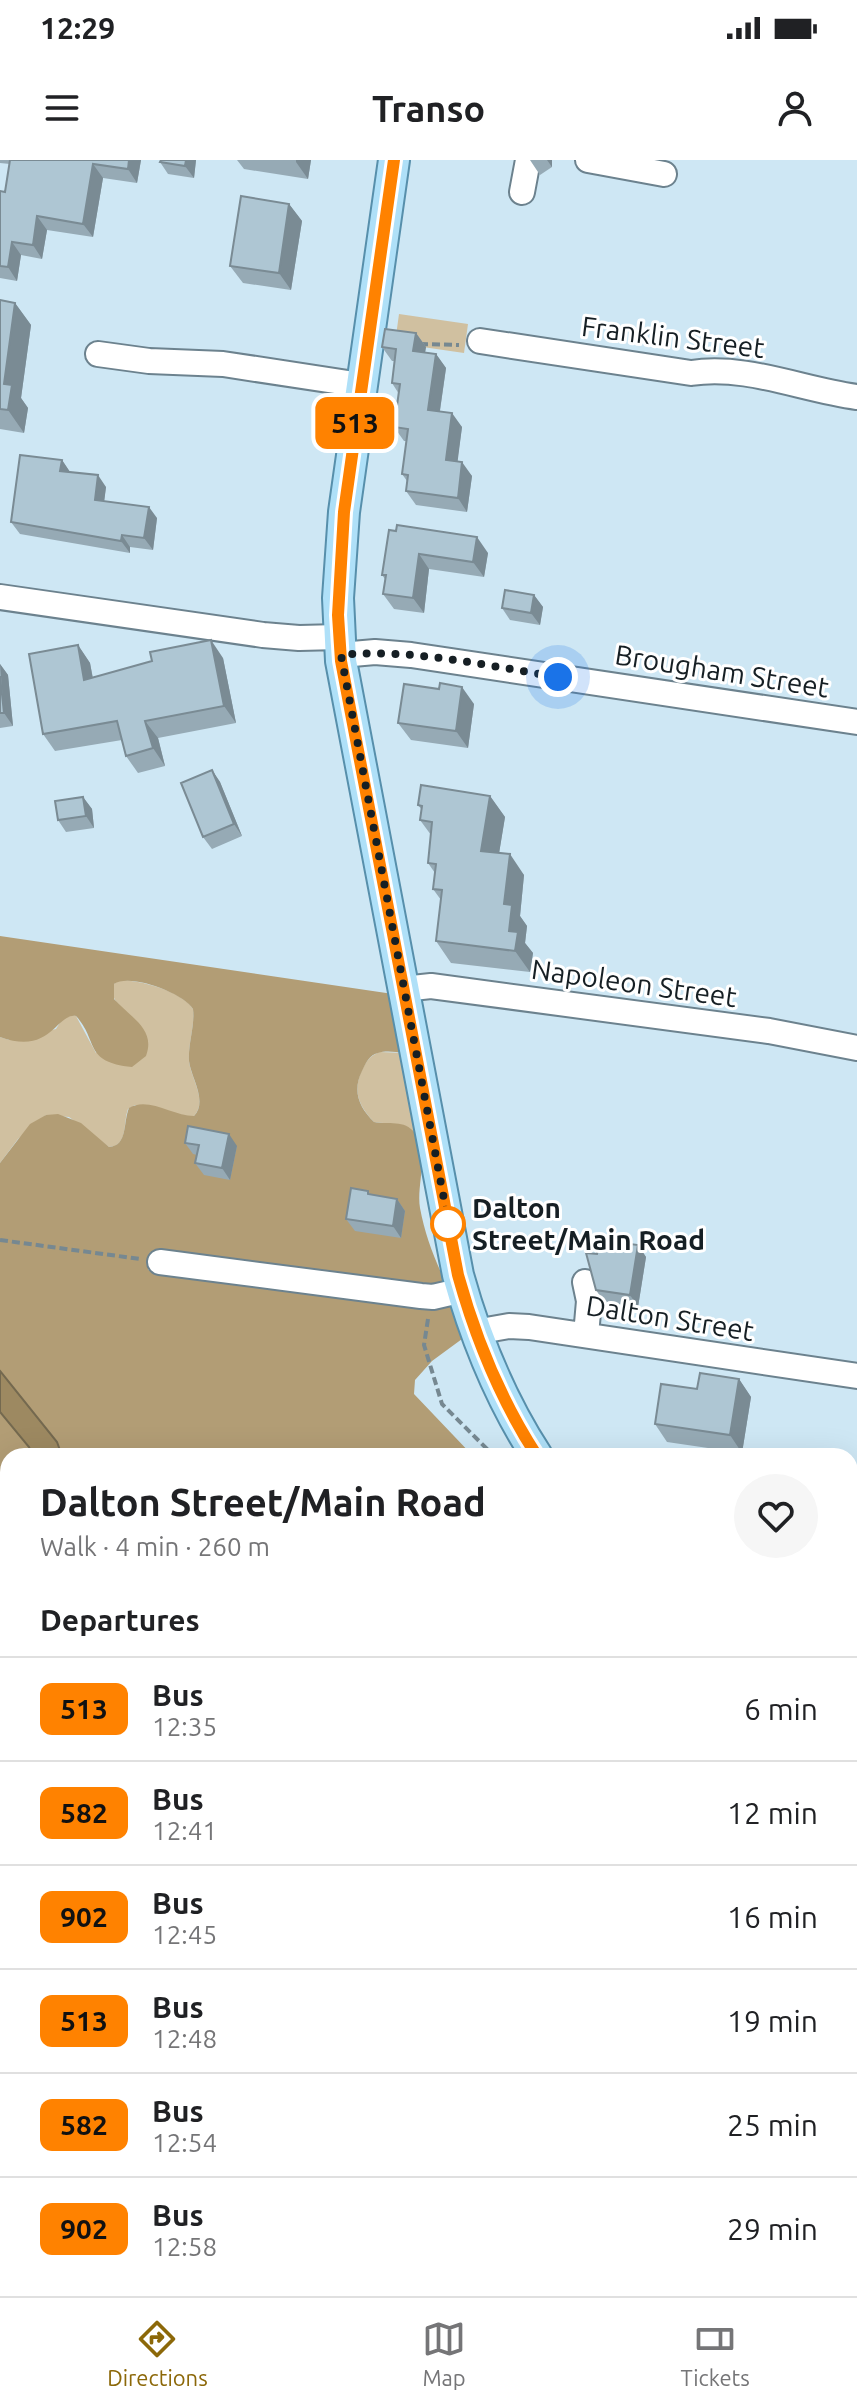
<!DOCTYPE html>
<meta charset="utf-8">
<style>
:root{--surface:#fff;--page:#f6f6f6;--text:#202124;--muted:#757577;--line:#e0e0e0;--accent:#8c6809}
body{margin:0;font-family:Ubuntu,sans-serif;background:var(--page);color:var(--text);height:100vh;display:flex;flex-direction:column;font-size:30px;white-space:nowrap}
*{box-sizing:border-box;margin:0}
p{font-size:26px;color:var(--muted)}
.icon{flex:none;width:44px;height:44px;fill:none;stroke:currentColor;stroke-width:2;stroke-linecap:round;stroke-linejoin:round}
.map{position:relative;flex:1;overflow:hidden}
.drawer{position:absolute;left:0px;top:1288px;width:858px;height:848px;display:flex;flex-direction:column;background:var(--surface);border-radius:24px 24px 0 0;box-shadow:0 8px 32px #0002}
.drawer>*{flex:none}
.badge{padding:0 16px;border-radius:12px;font-size:28px;line-height:52px}
.you{position:absolute;width:40px;height:40px;margin:-20px;border:6px solid #fff;border-radius:50%;background:#1a73e8;box-shadow:0 0 0 12px #1a73e833}
.map>.badge{position:absolute;translate:-50% -50%;box-shadow:0 0 0 4px #fff}
h2{padding:0 40px;font-size:30px;line-height:72px}
.round{display:grid;place-items:center;flex:none;width:84px;height:84px;border-radius:42px;background:var(--page)}
.overview{display:flex;align-items:center;justify-content:space-between;height:136px;padding:0 40px}
h1{font-size:38px;font-weight:600;line-height:60px}
ul{padding:0;list-style:none}
li{display:flex;align-items:center;gap:24px;height:104px;padding:0 40px;border-top:2px solid var(--line)}
li div{flex:1}
li b{display:block;font-size:30px}
li em{font-style:normal}
li .badge{min-width:88px;font-weight:700;text-align:center}
.status{display:flex;justify-content:space-between;align-items:center;height:56px;padding:0 40px;background:var(--surface);direction:ltr}
.status svg{height:22px;fill:currentColor}
header{display:flex;justify-content:space-between;align-items:center;height:104px;padding:0 40px;background:var(--surface);font-size:36px;font-weight:600}
.tabs{display:flex;justify-content:space-around;align-items:center;height:112px;border-top:2px solid var(--line);background:var(--surface);font-size:22px;color:var(--muted)}
.tabs a{display:grid;justify-items:center;gap:4px}
.tabs .current{color:var(--accent)}
.map>svg:first-child{display:block}
</style>
<div class="status"><b>12:29</b><svg viewBox="0 0 49 12"><path d="M0 12V9h3v3zM5 12V6h3v6zM10 12V3h3v9zM15 12V0h3v12zM26 1h20v11H26zM47 4h2v5h-2z"/></svg></div>
<header><svg class="icon" aria-label="menu" viewBox="0 0 24 24"><path d="M4 6h16M4 12h16M4 18h16"/></svg>Transo<svg class="icon" aria-label="person" viewBox="0 0 24 24"><circle cx="12" cy="8" r="4"/><path d="M4 21q1-7 8-7t8 7"/></svg></header>
<div class="map">
<svg width="857" height="2136" viewBox="0 0 857 2136">
<rect width="100%" height="100%" fill="#cee7f4"/>
<path fill="#d0c0a0" d="M 399,154 L 468,164 L 464,193 L 395,183 Z
M 119,820 C 140,820 182,831 193,849 C 195,866 188,883 189,901 C 191,919 208,941 194,956 L 187,956 L 135,945 L 128,949 C 123,963 128,986 109,987 L 69,957 L 46,955 L 18,979 L 0,1003 L 0,877 L 9,880 L 56,869 C 62,860 65,854 76,856 L 96,893 L 122,848 C 114,840 111,836 114,824 Z
M 380,892 L 404,893 L 417,975 C 404,961 391,965 374,962 C 359,946 352,931 362,910 C 367,900 370,896 380,892 Z"/>
<path fill="#b29d75" d="M 0,776 L 393,834 L 404,893 C 396,892 386,890 378,893 C 369,895 366,903 362,911 C 352,931 359,947 374,962 C 389,965 404,959 415,973 C 430,993 416,1025 420,1048 C 425,1075 435,1101 447,1125 L 423,1128 L 150,1092 L 148,1110 L 422,1145 L 450,1142 L 462,1179 L 432,1201 L 415,1220 L 414,1234 L 473,1296 L 62,1296 L 57,1282 L 0,1211 L 0,1003 L 30,964 L 46,955 L 58,954 L 81,963 L 109,987 C 128,986 123,962 129,948 C 148,936 173,956 194,956 C 208,941 191,918 189,901 C 188,883 195,866 193,849 C 183,833 130,813 114,824 L 114,839 C 131,858 156,869 146,896 L 132,907 C 83,902 99,881 76,856 C 56,853 51,896 0,877 Z
M 0,1252 L 29,1287 L 33,1296 L 8,1296 L 8,1359 L 0,1354 Z
M 0,1884 L 8,1885 L 8,2051 L 0,2049 Z
M 0,2069 L 8,2069 L 8,2128 L 144,2128 L 129,2136 L 0,2136 Z
M 315,2128 L 464,2128 L 458,2136 L 319,2136 Z"/>
<path fill="#9d8961" stroke="#74694f" stroke-width="2" d="M 0,1211 L 57,1282 L 62,1296 L 33,1296 L 29,1287 L 0,1252 Z"/>
<g fill="none" stroke-linecap="round" stroke-linejoin="round">
<g stroke="#6c828e" stroke-width="28">
<path id="minor" d="M 588,0 L 664,14
M 522,32 L 528,0
M 480,181 L 691,213 C 745,204 803,230 857,237
M 98,194 L 149,201 L 223,204 L 361,225
M 0,437 L 263,475 L 299,478 L 339,477
M 341,495 L 375,492 L 411,495 L 857,562
M 403,829 L 431,826 L 769,871 L 857,888
M 160,1102 L 421,1136 L 433,1137 L 463,1130
M 585,1122 L 589,1141 L 586,1175
M 475,1172 L 509,1166 L 529,1167 L 857,1216
M 583,2134 L 587,2136
M 729,2136 L 741,2133 L 742,2128"/>
</g>
<g stroke="#578fab" stroke-width="34">
<path id="major" d="M 394,0 L 344,352 L 338,438 L 341,501 L 458,1115 C 476,1180 500,1239 537,1296
M 649,2136 L 651,2128"/>
</g>
<path stroke="#768891" stroke-width="4" stroke-dasharray="8 4" stroke-linecap="butt" d="M 420,184 L 459,185
M 0,1080 L 140,1099
M 428,1159 L 424,1185 L 442,1244 L 494,1296
M 0,1378 L 8,1381
M 0,1846 L 8,1846
M 195,2136 L 205,2128"/>
<use href="#minor" stroke="#fff" stroke-width="24"/>
<use href="#major" stroke="#afe0f8" stroke-width="30"/>
</g>
<path fill="#96aab5" d="M 0,0 L 141,0 L 137,23 L 103,18 L 93,77 L 47,70 L 42,99 L 21,95 L 17,121 L 0,118 L 0,31 L 5,32 L 10,4 L 0,3 Z
M 161,0 L 196,0 L 194,18 L 168,14 L 160,2 Z
M 237,0 L 311,0 L 308,19 L 244,9 Z
M 530,0 L 552,0 L 552,7 L 540,15 Z
M 289,44 L 302,61 L 291,130 L 243,123 L 230,106 Z
M 0,140 L 15,143 L 31,165 L 21,238 L 28,248 L 24,273 L 0,269 Z
M 416,173 L 426,187 L 425,192 L 436,194 L 446,208 L 440,251 L 462,267 L 457,302 L 472,316 L 467,352 L 416,345 L 406,331 L 407,321 L 402,314 L 407,281 L 404,281 L 394,267 L 399,234 L 392,223 L 395,201 L 392,201 L 382,187 Z
M 62,300 L 70,312 L 106,327 L 104,341 L 157,358 L 153,390 L 130,387 L 130,393 L 20,374 L 11,362 Z
M 396,371 L 488,393 L 484,417 L 429,409 L 424,453 L 394,449 L 383,434 L 385,419 L 382,415 Z
M 534,435 L 543,447 L 540,465 L 510,460 L 502,448 Z
M 78,485 L 90,503 L 93,518 L 223,498 L 236,563 L 158,578 L 165,606 L 138,613 L 126,596 L 122,580 L 55,591 L 43,574 Z
M 0,504 L 8,515 L 13,566 L 0,568 Z
M 439,529 L 474,544 L 468,588 L 411,580 L 398,563 Z
M 212,610 L 220,622 L 242,676 L 212,689 L 203,677 Z
M 490,636 L 505,657 L 499,693 L 524,715 L 520,756 L 527,766 L 525,783 L 533,793 L 530,812 L 451,803 L 436,781 L 441,740 L 433,729 L 435,713 L 428,703 L 431,675 L 420,660 L 422,650 L 418,645 Z
M 83,637 L 92,649 L 94,668 L 66,672 L 58,660 Z
M 185,983 L 237,986 L 230,1020 L 204,1015 L 195,1003 L 197,995 L 193,994 Z
M 368,1031 L 371,1035 L 397,1039 L 405,1051 L 401,1078 L 355,1071 L 346,1059 Z
M 638,1085 L 646,1097 L 638,1147 L 604,1142 L 596,1130 L 597,1094 Z
M 739,1219 L 751,1237 L 742,1293 L 667,1282 L 655,1264 L 697,1229 Z
M 790,2128 L 824,2128 L 822,2136 Z"/>
<path fill="#7a8b94" d="M 129,0 L 141,0 L 137,23 L 128,9 Z
M 186,0 L 196,0 L 194,18 L 185,6 Z
M 296,0 L 311,0 L 308,19 L 296,2 Z
M 547,0 L 552,0 L 552,7 Z
M 93,4 L 103,18 L 93,77 L 83,64 Z
M 289,44 L 302,61 L 291,130 L 279,113 Z
M 37,56 L 47,70 L 42,99 L 33,85 Z
M 12,82 L 21,95 L 17,121 L 8,107 Z
M 15,143 L 31,165 L 21,238 L 28,248 L 24,273 L 8,250 L 4,224 Z
M 416,173 L 426,187 L 423,205 L 413,191 Z
M 436,194 L 446,208 L 438,263 L 428,250 Z
M 452,253 L 462,267 L 456,314 L 446,300 Z
M 62,300 L 70,312 L 60,311 Z
M 462,302 L 472,316 L 467,352 L 458,338 Z
M 98,315 L 106,327 L 103,351 L 95,340 Z
M 149,347 L 157,358 L 153,390 L 144,378 Z
M 122,375 L 130,387 L 130,393 L 121,381 Z
M 477,377 L 488,393 L 484,417 L 473,402 Z
M 419,394 L 429,409 L 424,453 L 413,438 Z
M 534,435 L 543,447 L 540,465 L 531,453 Z
M 211,480 L 223,498 L 236,563 L 224,546 Z
M 78,485 L 90,503 L 96,537 L 84,520 Z
M 0,504 L 8,515 L 13,566 L 4,553 Z
M 462,527 L 474,544 L 468,588 L 456,571 Z
M 145,561 L 158,578 L 165,606 L 153,588 Z
M 212,610 L 220,622 L 242,676 L 234,664 Z
M 490,636 L 505,657 L 496,712 L 481,691 Z
M 83,637 L 92,649 L 94,668 L 86,656 Z
M 510,694 L 524,715 L 520,756 L 527,766 L 525,783 L 533,793 L 530,812 L 515,791 L 509,771 L 504,744 Z
M 229,974 L 237,986 L 230,1020 L 222,1008 Z
M 397,1039 L 405,1051 L 401,1078 L 393,1066 Z
M 638,1085 L 646,1097 L 638,1147 L 630,1135 Z
M 739,1219 L 751,1237 L 742,1293 L 730,1275 Z
M 750,2128 L 760,2128 L 759,2136 L 748,2136 Z
M 815,2128 L 824,2128 L 822,2136 L 821,2136 Z"/>
<path fill="#aec6d3" stroke="#7a8b94" stroke-width="2" d="M 10,0 L 129,0 L 128,9 L 93,4 L 83,64 L 37,56 L 33,85 L 12,82 L 8,107 L 0,106 L 0,31 L 5,32 Z
M 161,0 L 186,0 L 185,6 L 160,2 Z
M 241,36 L 289,44 L 279,113 L 230,106 Z
M 0,140 L 15,143 L 4,224 L 12,225 L 8,250 L 0,249 Z
M 385,169 L 416,173 L 413,191 L 436,194 L 428,250 L 452,253 L 446,300 L 462,302 L 458,338 L 406,331 L 408,315 L 402,314 L 408,269 L 394,267 L 400,224 L 392,223 L 396,189 L 382,187 Z
M 20,295 L 62,300 L 60,311 L 98,315 L 95,340 L 149,347 L 144,378 L 122,375 L 121,381 L 11,362 Z
M 397,365 L 477,377 L 473,402 L 419,394 L 413,438 L 383,434 L 386,415 L 382,415 L 389,370 L 396,371 Z
M 505,430 L 534,435 L 531,453 L 502,448 Z
M 211,480 L 224,546 L 145,561 L 153,588 L 126,596 L 117,561 L 43,574 L 29,494 L 78,485 L 84,520 L 152,501 L 150,492 Z
M 0,516 L 4,553 L 0,553 Z
M 440,523 L 462,527 L 456,571 L 398,563 L 404,524 L 439,529 Z
M 212,610 L 234,664 L 203,677 L 181,623 Z
M 421,625 L 490,636 L 481,691 L 510,694 L 504,744 L 512,745 L 509,771 L 518,772 L 515,791 L 436,781 L 442,730 L 433,729 L 436,704 L 428,703 L 432,662 L 420,660 L 422,646 L 418,645 Z
M 83,637 L 86,656 L 58,660 L 55,641 Z
M 188,966 L 229,974 L 222,1008 L 195,1003 L 199,985 L 185,983 Z
M 351,1028 L 368,1031 L 368,1034 L 397,1039 L 393,1066 L 346,1059 Z
M 600,1080 L 638,1085 L 630,1135 L 596,1130 L 586,1093 L 597,1094 Z
M 700,1213 L 739,1219 L 730,1275 L 655,1264 L 661,1224 L 697,1229 Z
M 745,2128 L 750,2128 L 748,2136 L 735,2136 L 744,2131 Z
M 707,2129 L 714,2136 L 705,2136 Z"/>
<g fill="none" stroke-linecap="round" stroke-linejoin="round">
<g stroke="#fff" stroke-width="18">
<path id="line" d="M 394,0 L 344,352 L 338,455 L 341,501 L 458,1115 C 476,1180 500,1239 537,1296"/>
</g>
<use href="#line" stroke="#ff8200" stroke-width="12"/>
<path stroke="#161f24" stroke-width="8" stroke-dasharray="0 14.4" d="M 448,1064 L 450,1071 L 341,495 C 413,488 487,506 558,517"/>
</g>
<circle fill="#fff" stroke="#ff8200" stroke-width="4" cx="448" cy="1064" r="16"/>
<g text-anchor="middle" stroke-width="6" stroke-linejoin="round" paint-order="stroke">
<g font-size="28" fill="#161f24" stroke="#fff">
<text transform="translate(673 177) rotate(7)" y="10">Franklin Street</text>
<text transform="translate(722 511) rotate(9)" y="10">Brougham Street</text>
<text transform="translate(634 823) rotate(8)" y="10">Napoleon Street</text>
<text transform="translate(670 1158) rotate(9)" y="10">Dalton Street</text>
</g>
<g font-size="28" font-weight="bold" fill="#161f24" stroke="#fff" text-anchor="start">
<text x="472" y="1058">Dalton<tspan x="472" dy="32">Street/Main Road</tspan></text>
</g>
</g>
</svg>
<div class="you" style="left:558px;top:517px"></div>
<b class="badge" style="left:355px;top:263px;background:#ff8200;color:#111">513</b>
<section class="drawer">
<div class="overview"><div><h1>Dalton Street/Main Road</h1><p>Walk · 4 min · 260 m</p></div><a class="round"><svg class="icon" aria-label="heart" viewBox="0 0 24 24"><path d="M12 20l-8-8c-3-5 5-10 8-4 3-6 11-1 8 4z"/></svg></a></div>
<h2>Departures</h2>
<ul>
<li><span class="badge" style="background:#ff8200;color:#111">513</span><div><b>Bus</b><p>12:35</p></div><em>6 min</em></li>
<li><span class="badge" style="background:#ff8200;color:#111">582</span><div><b>Bus</b><p>12:41</p></div><em>12 min</em></li>
<li><span class="badge" style="background:#ff8200;color:#111">902</span><div><b>Bus</b><p>12:45</p></div><em>16 min</em></li>
<li><span class="badge" style="background:#ff8200;color:#111">513</span><div><b>Bus</b><p>12:48</p></div><em>19 min</em></li>
<li><span class="badge" style="background:#ff8200;color:#111">582</span><div><b>Bus</b><p>12:54</p></div><em>25 min</em></li>
<li><span class="badge" style="background:#ff8200;color:#111">902</span><div><b>Bus</b><p>12:58</p></div><em>29 min</em></li>
</ul>
</section>
</div>
<nav class="tabs">
<a class="current"><svg class="icon" aria-label="directions" viewBox="0 0 24 24"><path d="M12 3l9 9-9 9-9-9zM9 14v-3h6M13 9l2 2-2 2"/></svg>Directions</a>
<a><svg class="icon" aria-label="map" viewBox="0 0 24 24"><path d="M3 6l6-2 6 2 6-2v14l-6 2-6-2-6 2zM9 4v14M15 6v14"/></svg>Map</a>
<a><svg class="icon" aria-label="tickets" viewBox="0 0 24 24"><path d="M3 7h18v10H3zM15 7v10"/></svg>Tickets</a>
</nav>
